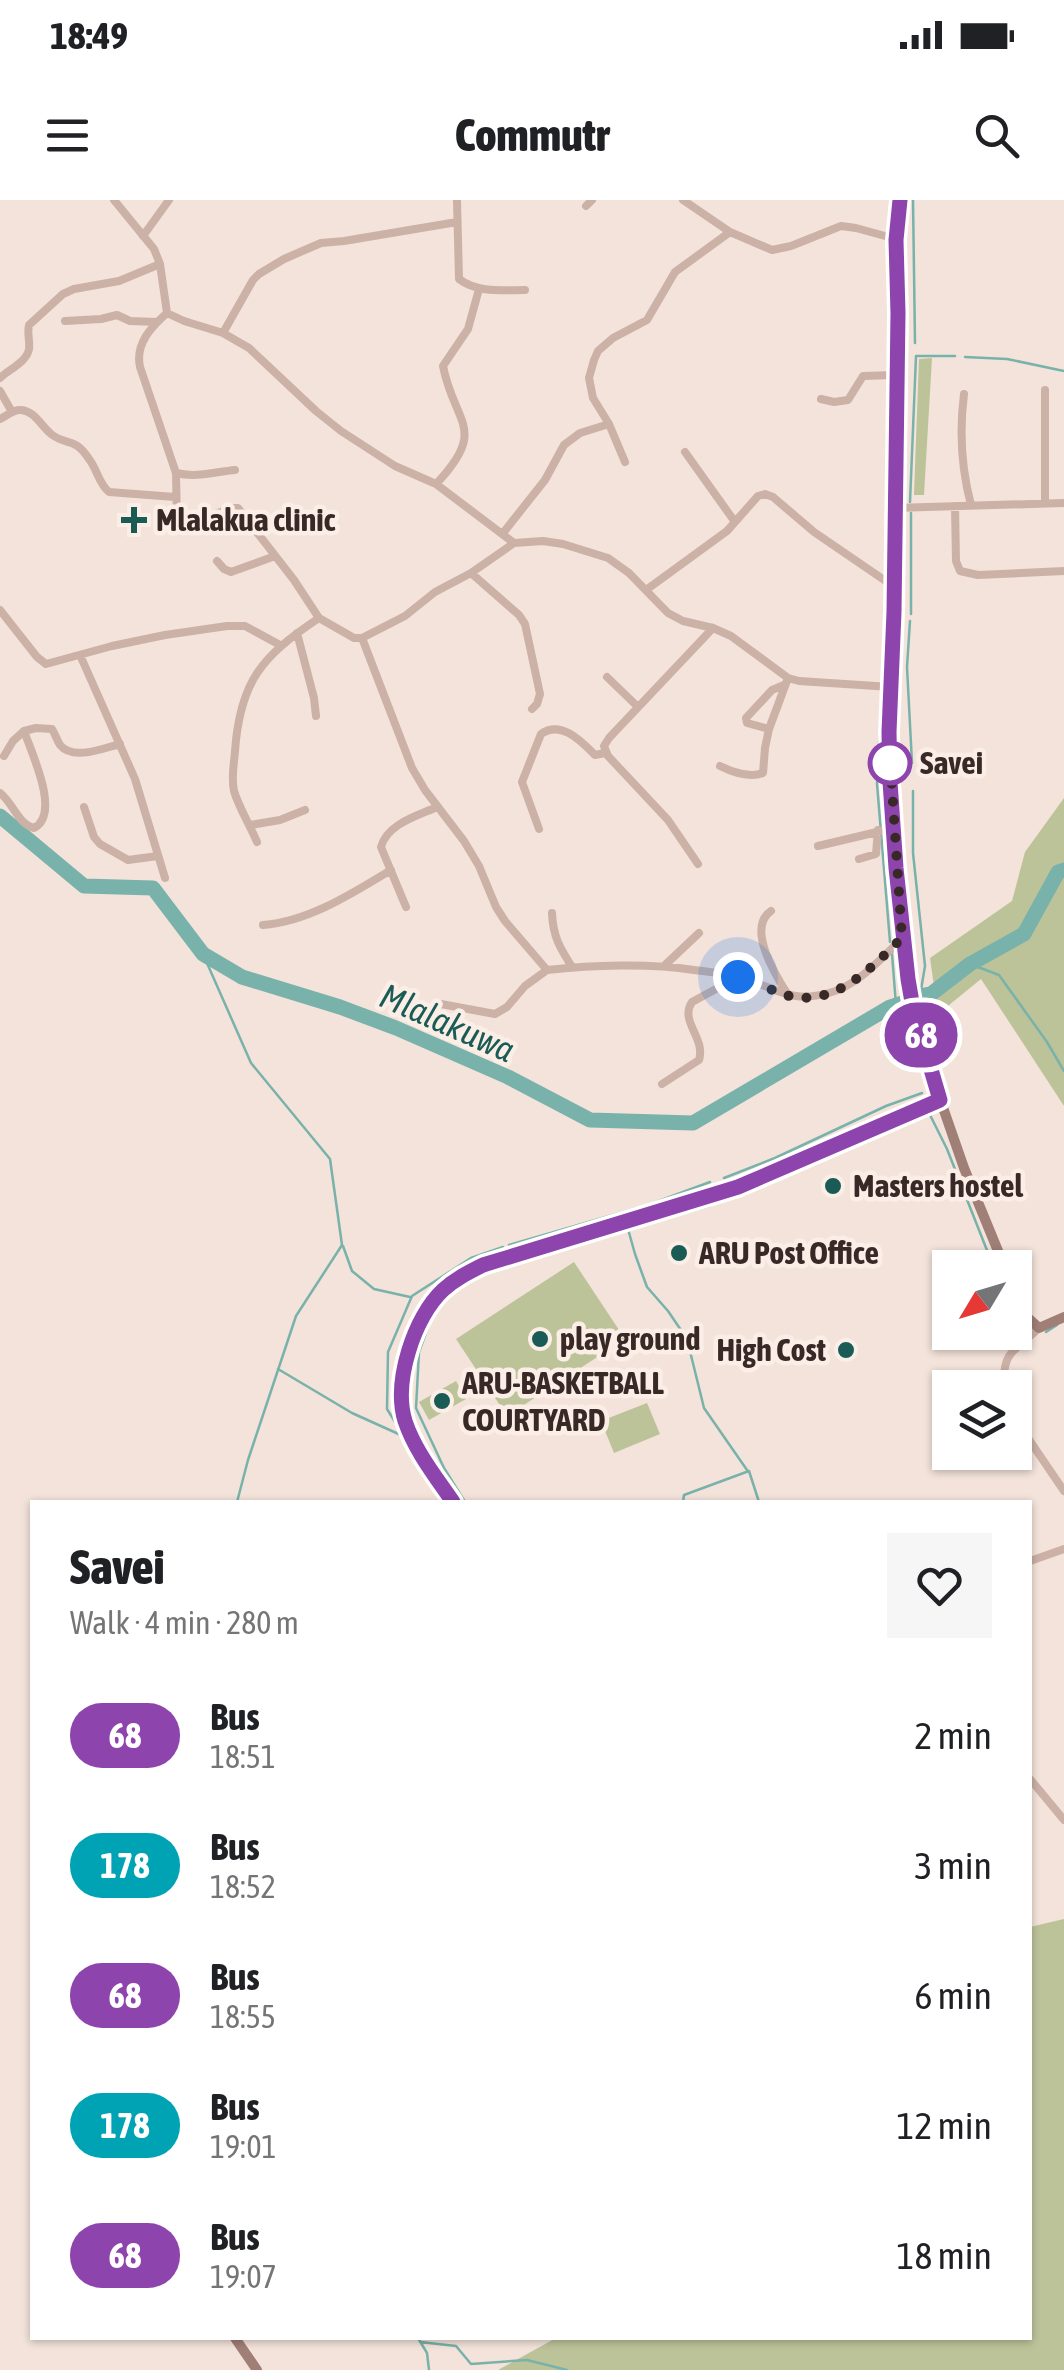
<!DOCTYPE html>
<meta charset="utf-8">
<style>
:root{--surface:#fff;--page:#f6f6f6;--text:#202124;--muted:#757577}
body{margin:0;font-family:"Asap Condensed",sans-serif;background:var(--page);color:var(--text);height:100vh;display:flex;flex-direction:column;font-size:38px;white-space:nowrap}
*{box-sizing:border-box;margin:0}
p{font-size:32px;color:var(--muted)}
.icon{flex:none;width:55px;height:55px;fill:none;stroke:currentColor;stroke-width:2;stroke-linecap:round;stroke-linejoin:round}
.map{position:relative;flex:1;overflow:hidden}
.side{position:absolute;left:30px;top:1300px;width:1002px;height:840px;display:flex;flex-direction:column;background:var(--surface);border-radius:0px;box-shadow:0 2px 8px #0004}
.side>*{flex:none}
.badge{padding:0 20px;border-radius:32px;font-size:35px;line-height:65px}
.needle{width:65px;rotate:232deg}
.buttons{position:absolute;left:932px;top:1050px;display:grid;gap:20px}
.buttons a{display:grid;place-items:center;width:100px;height:100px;border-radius:0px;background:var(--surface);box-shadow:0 2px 8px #0004;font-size:50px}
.you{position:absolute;width:50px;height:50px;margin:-25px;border:8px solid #fff;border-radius:50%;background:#1a73e8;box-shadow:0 0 0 15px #1a73e833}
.map>.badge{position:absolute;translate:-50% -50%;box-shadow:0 0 0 5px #fff}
.round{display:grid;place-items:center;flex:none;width:105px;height:105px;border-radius:0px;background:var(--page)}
.overview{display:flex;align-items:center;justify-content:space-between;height:170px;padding:0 40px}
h1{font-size:48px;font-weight:800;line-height:75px}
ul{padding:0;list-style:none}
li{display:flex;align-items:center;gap:30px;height:130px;padding:0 40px}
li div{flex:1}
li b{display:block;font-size:38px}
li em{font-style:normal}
li .badge{min-width:110px;font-weight:700;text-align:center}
.status{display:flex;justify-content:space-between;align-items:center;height:70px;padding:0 50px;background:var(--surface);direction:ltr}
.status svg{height:28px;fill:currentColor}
header{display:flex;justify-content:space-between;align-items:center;height:130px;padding:0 40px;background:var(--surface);font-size:45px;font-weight:800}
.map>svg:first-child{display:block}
</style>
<div class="status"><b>18:49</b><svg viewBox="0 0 49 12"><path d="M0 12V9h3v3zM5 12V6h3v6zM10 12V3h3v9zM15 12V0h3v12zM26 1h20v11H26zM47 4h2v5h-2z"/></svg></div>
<header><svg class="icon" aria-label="menu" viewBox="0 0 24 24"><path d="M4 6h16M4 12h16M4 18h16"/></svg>Commutr<svg class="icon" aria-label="search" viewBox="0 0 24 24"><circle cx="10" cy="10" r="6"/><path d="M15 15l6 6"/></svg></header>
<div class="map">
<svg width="1064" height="2170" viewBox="0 0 1064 2170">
<rect width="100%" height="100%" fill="#f3e3da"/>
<path fill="#bcc399" d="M 932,158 L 924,295 L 914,295 L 919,159 Z
M 1064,598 L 1064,906 L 981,779 L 938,814 L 930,758 L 1012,701 L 1025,652 Z
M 574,1062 L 625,1139 L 507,1216 L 456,1139 Z
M 456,1181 L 466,1199 L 429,1220 L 419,1202 Z
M 647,1203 L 660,1234 L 614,1253 L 601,1221 Z
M 1064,1719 L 1064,2170 L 498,2170 L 556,2138 L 1030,2138 L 1030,1727 Z"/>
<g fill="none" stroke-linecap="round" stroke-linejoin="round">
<path stroke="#78b2aa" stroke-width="2.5" d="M 913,0 L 915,143
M 965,157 L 1007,159 L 1064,171
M 910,302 L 916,156 L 955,156
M 911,414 L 911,313
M 910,421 L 907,467 L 912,563
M 883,478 L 886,469
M 882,488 L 877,584 L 890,742
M 913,591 L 913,653 L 925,766 L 920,796
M 203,754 L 251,863 L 330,959 L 342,1045 L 296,1116 L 248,1260 L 237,1302
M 892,754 L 896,805
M 970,764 L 999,775 L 1047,842 L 1064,871
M 929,913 L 947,949 L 994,1068
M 818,957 L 909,921
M 724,978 L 775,958 L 886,906 L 922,893
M 648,1005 L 710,982
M 660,1020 L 709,1006 L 730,996
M 628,1029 L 635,1054 L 647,1087 L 668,1111 L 687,1139 L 704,1208 L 747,1270
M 509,1045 L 637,1008
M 343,1046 L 352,1071 L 374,1089 L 410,1097
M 530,1056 L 640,1026
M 1015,1113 L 1019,1121
M 1046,1132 L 1057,1125
M 278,1169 L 352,1213 L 403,1236
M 445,1302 L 387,1209 L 388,1152 L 412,1096 L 471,1058 L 503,1047
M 465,1302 L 444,1268 L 416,1208 L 419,1152 L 437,1103 L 498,1065
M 683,1302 L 684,1295 L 749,1271 L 759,1302
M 418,2138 L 427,2153 L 429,2170
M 420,2142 L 456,2146 L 471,2164 L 527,2160 L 567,2170"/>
<path stroke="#78b2aa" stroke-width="15" d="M 0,616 L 84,686 L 153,688 L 203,754 L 242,777 L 340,807 L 396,828 L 508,877 L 590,920 L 693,923 L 890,807 L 902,803
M 920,796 L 931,794 L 970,764 L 1024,734 L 1058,672 L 1064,670"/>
<path stroke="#ccb1a6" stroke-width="8" d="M 114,0 L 154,49 L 160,64 L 167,113
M 457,0 L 459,79 C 477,93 503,90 525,90
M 683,0 L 730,32 L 772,50 L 791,46 L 841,26 L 856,28 L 896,39
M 586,6 L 592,0
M 143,36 L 169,0
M 65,121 L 101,119 L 117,115 L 130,121 L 157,122
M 223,133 L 253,80 L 259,74 L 284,59 L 321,43 L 344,41 L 457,22
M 0,178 C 8,170 27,162 29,149 C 30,140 27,134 29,125 L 63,94 L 74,89 L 119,81 L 160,64
M 1045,190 L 1045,303
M 0,191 L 12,212
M 964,194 C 959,233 961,267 971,305
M 821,199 L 834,202 L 848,200 L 863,176 L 896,175
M 0,219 C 7,216 13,209 21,210 C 35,211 41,226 51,234 C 66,246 74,236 89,259 C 97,269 99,284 109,292 L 175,297
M 685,252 L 735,322
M 625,262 L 609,224 L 593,198 L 589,178 L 594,160 L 598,151 L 613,138 L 647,120 L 675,72 L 730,32
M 176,273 C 196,278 214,272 235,270
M 436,284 C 489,228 454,224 443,166 L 468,129 L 479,89
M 955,306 L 956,361 L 960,371 L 978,375 L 1064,371
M 895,308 L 1064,303
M 503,333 L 545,280 L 564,245 L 580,233 L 609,224
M 514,343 L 436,284 L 395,266 L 341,231 L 316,211 L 249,148 L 223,133 L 184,121 L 167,113 C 151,127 135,144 140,167 L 176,273 L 177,324 L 181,326 L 232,308 L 238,308 L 294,380 L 319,418 L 354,438 L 362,438 L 405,416 L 435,392 L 471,373 L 514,343 L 543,341 L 563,344 L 608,358 L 629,373 L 668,413 L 683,421 L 713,428 L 731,436 L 788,478 L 799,481 L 891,487
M 217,361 L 224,369 L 231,372 L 275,356
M 471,373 L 519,415 L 525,424 L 540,494 L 537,504 L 532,509
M 646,390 L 727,331 L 758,296 L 765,294 L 773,297 L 814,332 L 893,386
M 0,410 L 37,457 L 46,464 L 112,446 L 165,435 L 227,426 L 245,426 L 280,445
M 297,433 L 314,498 L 316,516
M 362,438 L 412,568 L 425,590 L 464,641 L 479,666 L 496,707 L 505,721 L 547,770 C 592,765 649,763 694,770 C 712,772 730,774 747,780 C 781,790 791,803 829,793 C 859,785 881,758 903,738
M 80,455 L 135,579 L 165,678
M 607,477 L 638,507
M 769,529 L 747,523 L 746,518 L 772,490 L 784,485
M 4,556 L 13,541 L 24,531
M 720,566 C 732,572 750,578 763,573 L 765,548 L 769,529 L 788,478
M 0,593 C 13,603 18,624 34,628 C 61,614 32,554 24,531 L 36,528 L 52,529 C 55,534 57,540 60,545 C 73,561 104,548 120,544
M 84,607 L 94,637 L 100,644 L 128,660 L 158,656
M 250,625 L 280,620 L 305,610
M 539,629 L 522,582 L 541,534 C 561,520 581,541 595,555 L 605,553
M 257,642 C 250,625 239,608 234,591 C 231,578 234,564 235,551 C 240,481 262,456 319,418
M 818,646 L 894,628
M 859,659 L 876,654 L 878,630
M 698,664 L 668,620 L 608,556 L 604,546 L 609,538 L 713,428
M 406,707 L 381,647 C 387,624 417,616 437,607
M 771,711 C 746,728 776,776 788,795
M 552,713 C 553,737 560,748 572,767
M 263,725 C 308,722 353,693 391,670
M 664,766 L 699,733
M 441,804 L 495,814 L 507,807 L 525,786 L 547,770
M 662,884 L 699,860 C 706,838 679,821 692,802 L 738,777
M 1004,1188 C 1002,1149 1015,1152 1039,1128
M 1015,1219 L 1064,1291
M 1030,1361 L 1064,1349
M 1030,1579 L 1064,1620"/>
<path stroke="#a07f77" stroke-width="10" d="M 900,0 L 896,39 L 898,113 L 895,308 L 889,532 L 891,600 L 903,738 L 913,808 L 940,899 L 964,968 L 1005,1068
M 1015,1092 L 1028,1118 L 1039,1128 L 1064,1117
M 453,1302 C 436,1277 415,1250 405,1221 C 393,1182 414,1117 443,1090 C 455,1079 469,1072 483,1065 L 737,987 L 940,899
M 235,2138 L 257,2170"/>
</g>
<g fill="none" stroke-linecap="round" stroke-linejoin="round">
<g stroke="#fff" stroke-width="22">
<path id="line" d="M 453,1302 C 436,1277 415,1251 405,1221 C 393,1182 414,1117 443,1090 C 455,1079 469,1072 483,1065 L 738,987 L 940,900 L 913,808 L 908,779 L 896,668 L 890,582 L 889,532 L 894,412 L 898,113 L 896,40 L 900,0"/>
</g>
<use href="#line" stroke="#8e44ad" stroke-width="15"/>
<path stroke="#382927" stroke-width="10" stroke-dasharray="0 18" d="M 738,777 C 756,782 772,791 789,796 C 836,807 873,766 902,738 L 890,558 L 890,563"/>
</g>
<g fill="#1a5c55" stroke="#fbeee7" stroke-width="4">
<path d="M129 305h10v10h10v10h-10v10h-10v-10h-10v-10h10z"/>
<circle cx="833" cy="986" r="10"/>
<circle cx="679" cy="1053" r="10"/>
<circle cx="540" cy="1139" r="10"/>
<circle cx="846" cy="1150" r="10"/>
<circle cx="442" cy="1201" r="10"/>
</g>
<circle fill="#fff" stroke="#8e44ad" stroke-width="5" cx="890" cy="563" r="20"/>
<g text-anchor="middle" stroke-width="9" stroke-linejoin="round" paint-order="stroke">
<g font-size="32" font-weight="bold" fill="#382927" stroke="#fbeee7" text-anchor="start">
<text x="156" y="331">Mlalakua clinic</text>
<text x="853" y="997">Masters hostel</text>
<text x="699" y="1064">ARU Post Office</text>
<text x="560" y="1150">play ground</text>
<text x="826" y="1161" text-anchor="end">High Cost</text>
<text x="462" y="1194">ARU-BASKETBALL<tspan x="462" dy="37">COURTYARD</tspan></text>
</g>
<g font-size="32" font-weight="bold" fill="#382927" stroke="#fbeee7" text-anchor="start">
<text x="920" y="574">Savei</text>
</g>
<g font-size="35" font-style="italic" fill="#1a5c55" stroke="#fbeee7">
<text transform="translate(447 823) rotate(24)" y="12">Mlalakuwa</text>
</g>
</g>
</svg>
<div class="buttons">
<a><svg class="needle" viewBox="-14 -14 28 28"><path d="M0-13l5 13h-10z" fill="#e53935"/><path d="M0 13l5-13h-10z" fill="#757577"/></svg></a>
<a><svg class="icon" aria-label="layers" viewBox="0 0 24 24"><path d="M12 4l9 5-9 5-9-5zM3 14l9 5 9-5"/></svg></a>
</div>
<div class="you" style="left:738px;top:777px"></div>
<b class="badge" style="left:921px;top:835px;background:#8e44ad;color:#fff">68</b>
<section class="side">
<div class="overview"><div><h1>Savei</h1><p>Walk · 4 min · 280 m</p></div><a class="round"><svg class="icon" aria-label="heart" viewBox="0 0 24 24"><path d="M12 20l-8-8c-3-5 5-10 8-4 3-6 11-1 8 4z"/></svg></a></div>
<ul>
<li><span class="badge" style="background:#8e44ad;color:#fff">68</span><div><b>Bus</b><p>18:51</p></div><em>2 min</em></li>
<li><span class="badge" style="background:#00a3b4;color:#fff">178</span><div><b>Bus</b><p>18:52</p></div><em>3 min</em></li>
<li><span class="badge" style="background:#8e44ad;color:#fff">68</span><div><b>Bus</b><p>18:55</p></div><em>6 min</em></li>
<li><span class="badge" style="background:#00a3b4;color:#fff">178</span><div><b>Bus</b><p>19:01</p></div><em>12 min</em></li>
<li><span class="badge" style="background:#8e44ad;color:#fff">68</span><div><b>Bus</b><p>19:07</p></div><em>18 min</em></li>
</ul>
</section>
</div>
